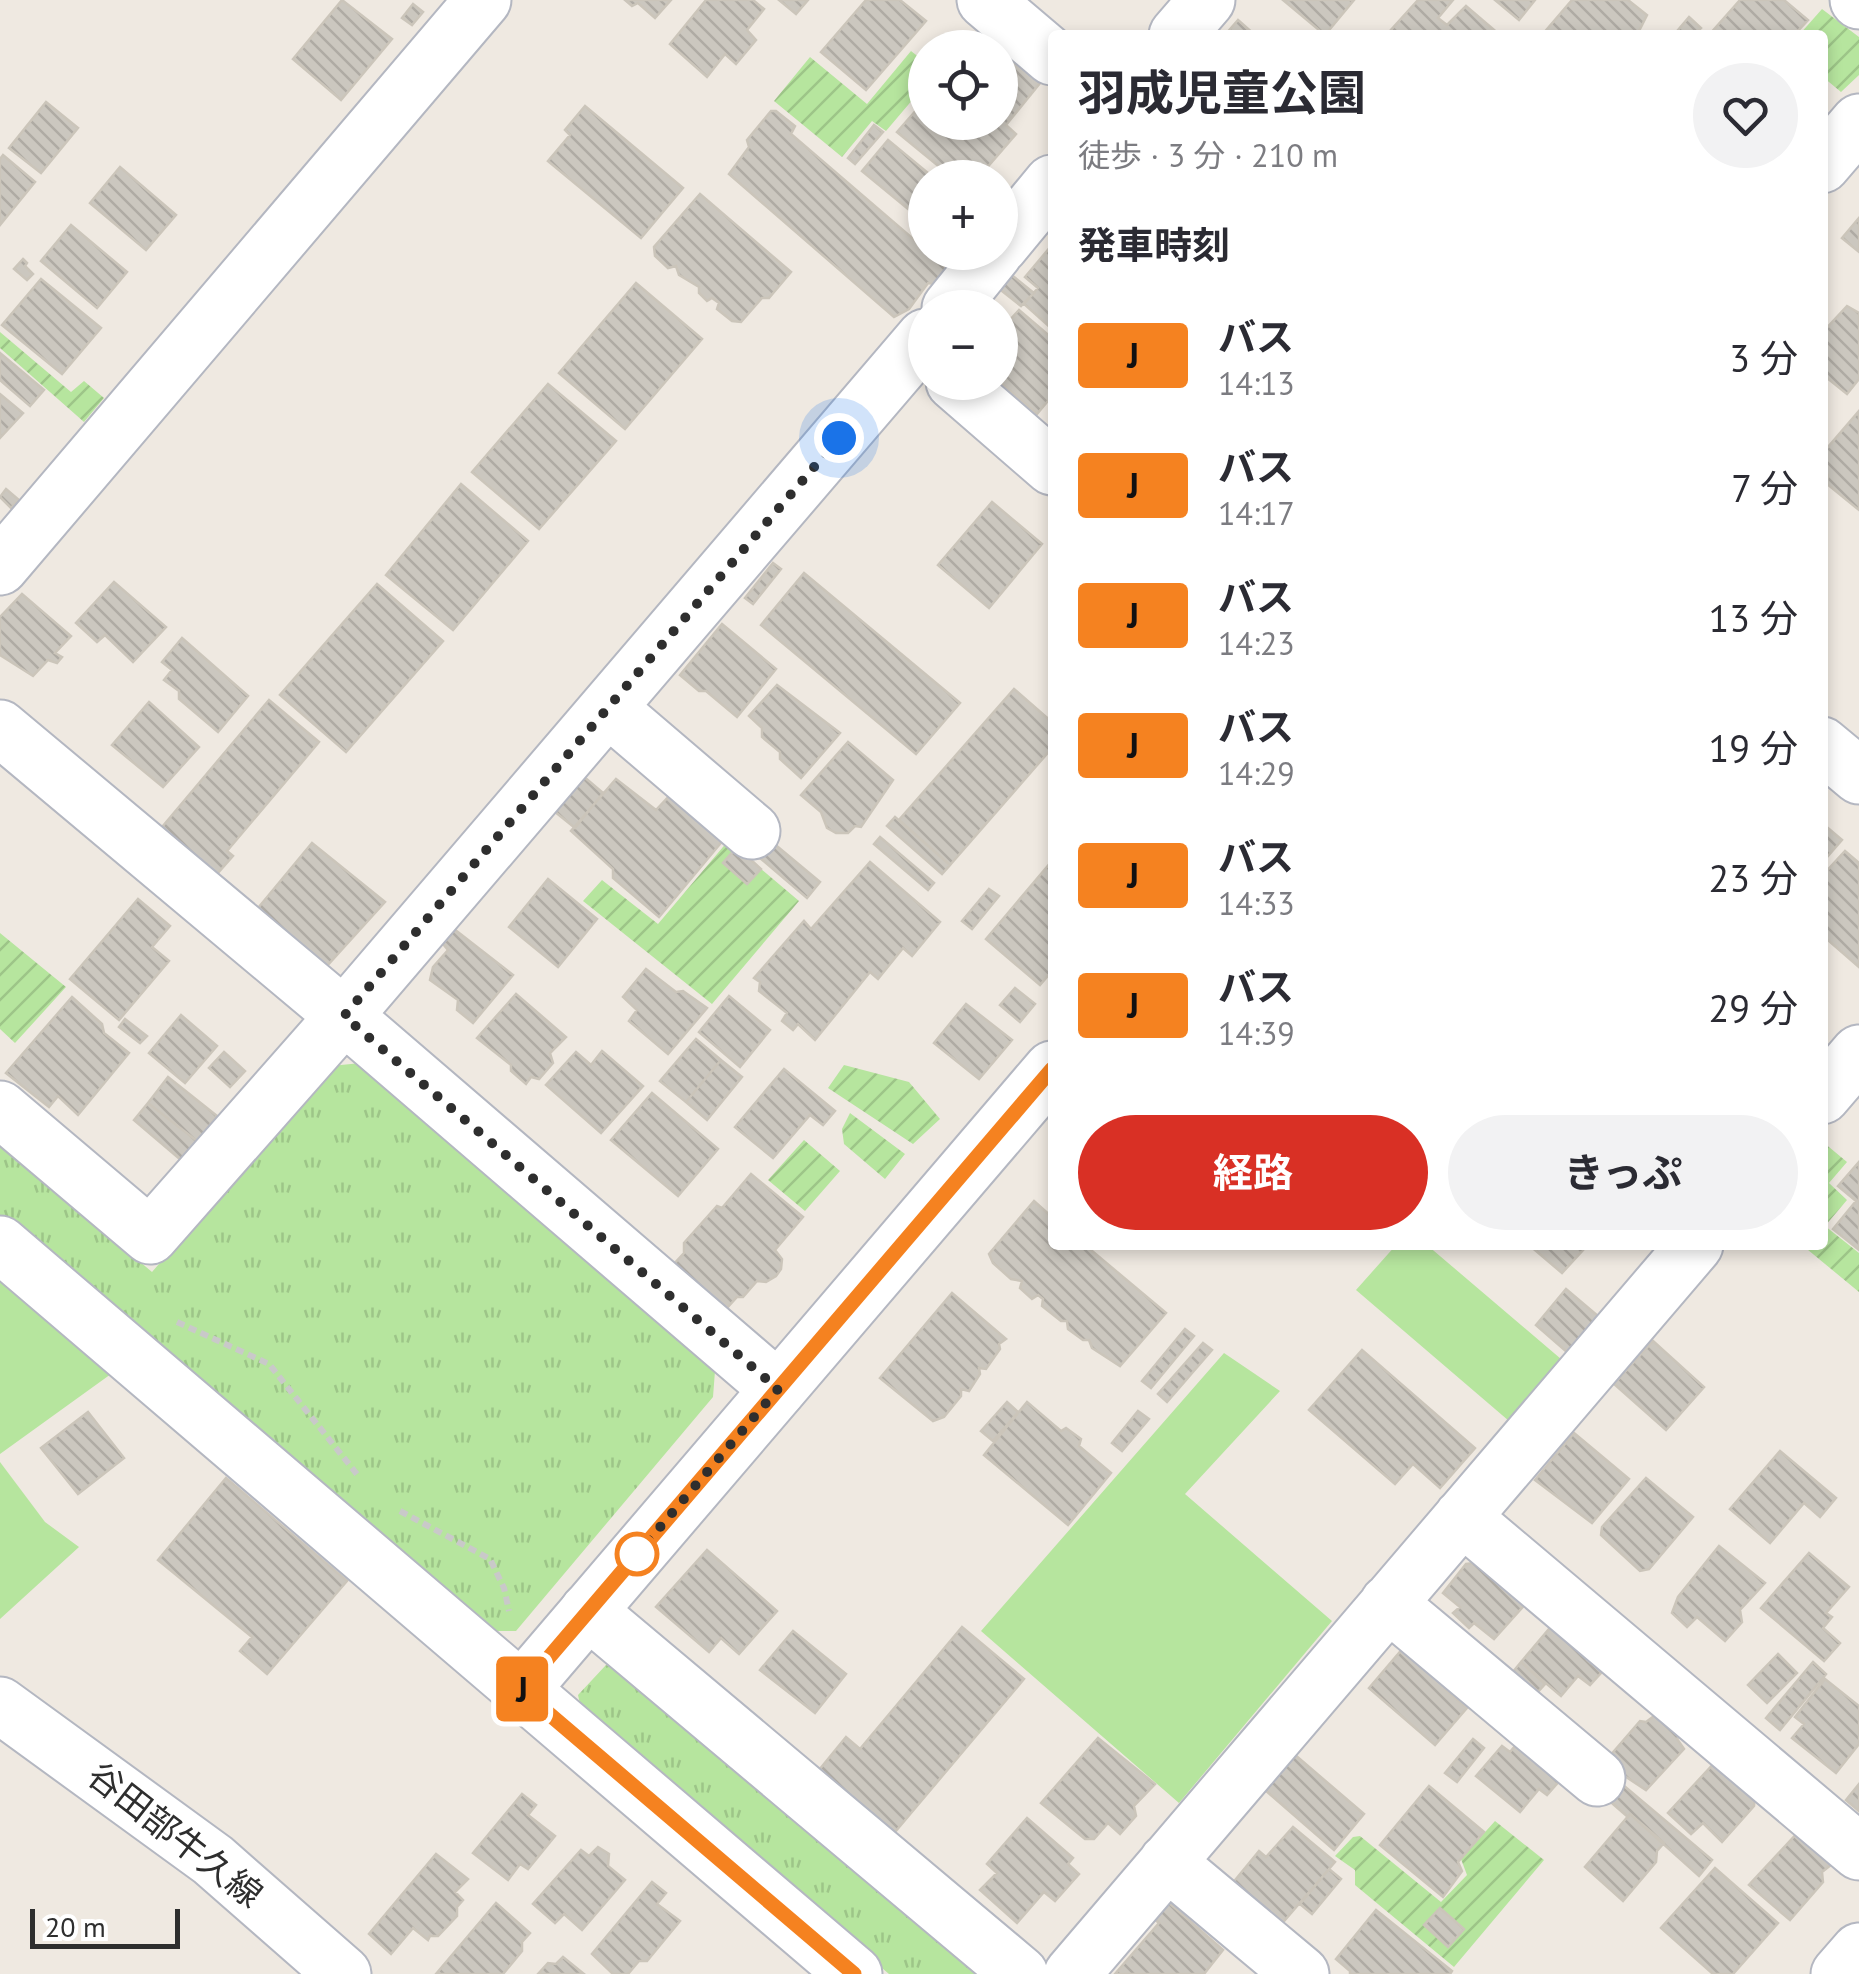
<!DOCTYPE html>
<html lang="ja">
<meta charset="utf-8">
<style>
:root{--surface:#fff;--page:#f2f2f3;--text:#2b2b33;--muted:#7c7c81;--accent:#d93025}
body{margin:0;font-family:"PT Sans","Noto Sans JP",sans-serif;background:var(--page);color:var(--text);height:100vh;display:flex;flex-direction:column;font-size:38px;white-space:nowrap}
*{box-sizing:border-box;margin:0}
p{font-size:32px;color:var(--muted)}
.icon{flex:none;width:55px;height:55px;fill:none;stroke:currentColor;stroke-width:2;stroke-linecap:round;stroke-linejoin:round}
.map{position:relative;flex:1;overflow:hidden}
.panel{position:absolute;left:1048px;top:30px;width:780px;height:1220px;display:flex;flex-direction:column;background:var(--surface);border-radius:10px;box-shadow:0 5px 15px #0003}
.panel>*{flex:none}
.badge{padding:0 20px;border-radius:8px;font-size:35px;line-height:65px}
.fabs{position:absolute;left:908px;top:30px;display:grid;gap:20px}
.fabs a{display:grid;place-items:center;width:110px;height:110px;border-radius:50%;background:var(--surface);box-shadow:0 5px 15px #0003;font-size:50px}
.scale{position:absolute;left:30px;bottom:25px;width:150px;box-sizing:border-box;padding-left:10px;border:5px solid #2e2e2e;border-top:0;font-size:28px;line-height:35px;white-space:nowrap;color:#2e2e2e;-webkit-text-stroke:8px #fff;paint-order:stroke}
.you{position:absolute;width:50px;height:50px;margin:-25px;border:8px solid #fff;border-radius:50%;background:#1a73e8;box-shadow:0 0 0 15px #1a73e833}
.map>.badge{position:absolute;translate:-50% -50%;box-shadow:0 0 0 5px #fff}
h2{padding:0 30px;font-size:38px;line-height:90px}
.round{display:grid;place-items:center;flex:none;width:105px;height:105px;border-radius:52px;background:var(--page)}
.overview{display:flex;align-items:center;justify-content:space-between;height:170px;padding:0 30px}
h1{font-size:48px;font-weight:700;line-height:75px}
.primary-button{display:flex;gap:20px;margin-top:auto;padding:20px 30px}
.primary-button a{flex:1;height:115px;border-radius:60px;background:var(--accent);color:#fff;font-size:40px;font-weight:700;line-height:115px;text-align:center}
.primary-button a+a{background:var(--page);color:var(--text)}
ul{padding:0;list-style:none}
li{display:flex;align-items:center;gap:30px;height:130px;padding:0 30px}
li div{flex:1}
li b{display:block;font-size:38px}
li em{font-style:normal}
li .badge{min-width:110px;font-weight:700;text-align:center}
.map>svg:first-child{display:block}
</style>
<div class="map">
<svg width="1859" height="1974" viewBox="0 0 1859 1974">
<defs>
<pattern id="park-tufts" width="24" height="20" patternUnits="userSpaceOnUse" patternTransform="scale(2.5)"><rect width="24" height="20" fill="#b6e59e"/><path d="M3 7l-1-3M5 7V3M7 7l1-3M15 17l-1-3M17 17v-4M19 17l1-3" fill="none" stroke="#9dc588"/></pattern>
<pattern id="garden-furrows" width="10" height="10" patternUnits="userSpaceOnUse" patternTransform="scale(2.5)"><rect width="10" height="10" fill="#b6e59e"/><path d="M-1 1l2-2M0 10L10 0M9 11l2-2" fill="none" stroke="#9dc588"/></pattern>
<pattern id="building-back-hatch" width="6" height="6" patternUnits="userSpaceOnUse" patternTransform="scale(2.5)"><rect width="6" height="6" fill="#cbc7bf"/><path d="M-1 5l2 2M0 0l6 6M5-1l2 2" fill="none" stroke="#afaba4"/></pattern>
</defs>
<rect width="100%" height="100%" fill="#efe9e1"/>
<path fill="#b6e59e" d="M 1396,1245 L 1427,1245 L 1561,1359 L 1509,1421 L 1356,1290 Z
M 0,1279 L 111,1374 L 0,1454 Z
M 1224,1353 L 1280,1391 L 1185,1494 L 1332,1621 L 1179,1803 L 981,1631 Z
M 0,1462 L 45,1522 L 79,1547 L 0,1619 Z"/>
<path fill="url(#park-tufts)" d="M 361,1063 L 715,1371 L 713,1397 L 516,1631 L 488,1631 L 0,1216 L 0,1143 L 152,1272 L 331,1066 Z
M 606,1665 L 625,1671 L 983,1974 L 889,1974 L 582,1713 L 578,1695 Z"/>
<path fill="url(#garden-furrows)" d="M 1822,9 L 1859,37 L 1859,75 L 1841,92 L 1823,77 L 1822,35 L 1799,35 Z
M 911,51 L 925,62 L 925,85 L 886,131 L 872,121 L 842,157 L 774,101 L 810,57 L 867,104 Z
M 0,332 L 71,392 L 84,381 L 104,398 L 84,422 L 0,348 Z
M 728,841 L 799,901 L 712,1004 L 583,901 L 602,880 L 658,924 Z
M 0,933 L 66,987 L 15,1043 L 0,1029 Z
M 844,1065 L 909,1082 L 940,1119 L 913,1144 L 828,1088 Z
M 850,1113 L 905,1154 L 885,1179 L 844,1144 L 842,1129 Z
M 804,1140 L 840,1171 L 805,1211 L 768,1180 Z
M 1823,1142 L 1847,1162 L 1829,1183 L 1847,1200 L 1825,1226 L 1859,1253 L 1859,1292 L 1802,1245 L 1822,1245 Z
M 1495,1821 L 1544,1860 L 1454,1967 L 1355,1885 L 1355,1870 L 1335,1856 L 1353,1837 L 1360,1836 L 1441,1902 L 1467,1875 L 1461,1859 Z"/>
<path fill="url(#building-back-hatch)" stroke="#cbc5ba" stroke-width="2.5" d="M 342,0 L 392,39 L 341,100 L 293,59 Z
M 625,0 L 671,0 L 655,18 L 638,3 L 632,6 Z
M 706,0 L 753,0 L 764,9 L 747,30 L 756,40 L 736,64 L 725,54 L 707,77 L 670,44 Z
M 779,0 L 808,0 L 796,14 Z
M 866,0 L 900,0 L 926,21 L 866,90 L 821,52 Z
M 1283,0 L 1354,0 L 1325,35 Z
M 1418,0 L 1453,0 L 1438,18 L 1447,25 L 1466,6 L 1500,35 L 1394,35 L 1390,31 Z
M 1495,0 L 1535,0 L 1519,20 Z
M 1572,0 L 1628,0 L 1647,15 L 1637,35 L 1542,35 Z
M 1740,0 L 1784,0 L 1808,20 L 1794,35 L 1709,35 Z
M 413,4 L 423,12 L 412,25 L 402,18 Z
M 1689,17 L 1701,28 L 1694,35 L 1685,35 L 1678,30 Z
M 1238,20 L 1255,35 L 1225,35 Z
M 1000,48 L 1041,82 L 1006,125 L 1016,134 L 978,178 L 953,178 L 897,132 L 925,100 L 925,122 L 1000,122 Z
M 46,102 L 78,128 L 41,173 L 9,148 Z
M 585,106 L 683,188 L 641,238 L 548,161 L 570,135 L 565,130 Z
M 771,111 L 776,111 L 795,126 L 791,134 L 925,249 L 925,252 L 947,268 L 934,284 L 928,283 L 909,309 L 894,317 L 729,174 L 749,147 L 747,140 Z
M 874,125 L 883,132 L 855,164 L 848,158 Z
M 888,140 L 934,178 L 925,178 L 925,215 L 918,217 L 862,171 Z
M 3,155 L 35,182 L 0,225 L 0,159 Z
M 120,167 L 176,215 L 146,250 L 90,203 Z
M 700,194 L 791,272 L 769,298 L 762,298 L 741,322 L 732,321 L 717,309 L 719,303 L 712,298 L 707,301 L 699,293 L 699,287 L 679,275 L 676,266 L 668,268 L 655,256 L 654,247 Z
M 1859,218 L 1859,252 L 1842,238 Z
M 71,225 L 127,272 L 97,308 L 41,261 Z
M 1052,245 L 1052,329 L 1024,304 L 1038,288 L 1025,277 Z
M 23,259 L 27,263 L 25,266 L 33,274 L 27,280 L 14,269 Z
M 1009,273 L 1034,293 L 1021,306 L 997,287 Z
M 41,279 L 101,328 L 62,374 L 2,325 Z
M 636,283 L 702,339 L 625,429 L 559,373 Z
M 1847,306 L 1859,313 L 1859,379 L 1847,394 L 1822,374 L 1822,333 Z
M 1019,310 L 1052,338 L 1052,396 L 1037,414 L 1000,382 L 1000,318 L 1007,323 Z
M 0,353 L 44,390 L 30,406 L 0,380 Z
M 548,384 L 616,441 L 539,529 L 472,472 Z
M 0,394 L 23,413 L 0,438 Z
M 1859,411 L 1859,510 L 1827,484 L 1828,475 L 1822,471 L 1822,454 Z
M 461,484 L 528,541 L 453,630 L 386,575 Z
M 6,489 L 19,500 L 11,508 L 0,497 Z
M 992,502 L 1042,544 L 989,608 L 938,565 Z
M 773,563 L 781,569 L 753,604 L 745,598 Z
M 804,573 L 960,703 L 916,754 L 761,625 Z
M 114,582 L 166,627 L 133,662 L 105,635 L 97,642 L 76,623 Z
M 377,584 L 443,641 L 346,752 L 280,695 Z
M 22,594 L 71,636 L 55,653 L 62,657 L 57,663 L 48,660 L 33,676 L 0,655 L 0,617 Z
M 722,624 L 776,669 L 737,717 L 706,691 L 699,691 L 680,675 Z
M 182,638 L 248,696 L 218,732 L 179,699 L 179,691 L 164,680 L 172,670 L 162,662 Z
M 777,685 L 840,733 L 801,778 L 780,759 L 780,752 L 762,737 L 762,728 L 749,716 Z
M 1014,689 L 1052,722 L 1052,748 L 950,865 L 899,820 Z
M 269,700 L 319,742 L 227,851 L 233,856 L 217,874 L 162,827 Z
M 149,702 L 199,747 L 163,787 L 112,745 Z
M 848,742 L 893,780 L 861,827 L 855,826 L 848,833 L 836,833 L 827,828 L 821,812 L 801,795 Z
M 583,776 L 603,793 L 575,828 L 554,811 Z
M 616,779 L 656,810 L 672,793 L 725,838 L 659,917 L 613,878 L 613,869 L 571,831 Z
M 895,817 L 950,865 L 942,874 L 887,826 Z
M 1822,823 L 1842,840 L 1822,863 Z
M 766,837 L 820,882 L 807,898 L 753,852 Z
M 880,837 L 934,883 L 928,890 L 874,844 Z
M 312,843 L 385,902 L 326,967 L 258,908 Z
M 737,847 L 761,869 L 747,884 L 723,863 Z
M 1845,851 L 1859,863 L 1859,967 L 1822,935 L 1822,876 Z
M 1052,861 L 1052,971 L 1040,985 L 986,939 Z
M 870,862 L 940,922 L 912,956 L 903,948 L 878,979 L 870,972 L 815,1040 L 798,1024 L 793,1030 L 782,1021 L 787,1013 L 759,991 L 760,982 L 754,978 L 804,921 L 811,929 Z
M 548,879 L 597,919 L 558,967 L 509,927 Z
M 989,889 L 999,896 L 972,929 L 962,921 Z
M 138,899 L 170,926 L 152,947 L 169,961 L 119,1020 L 70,979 Z
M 454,929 L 513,975 L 473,1023 L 457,1010 L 458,1000 L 430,980 L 433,967 L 448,950 L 443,944 Z
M 646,969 L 676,992 L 683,991 L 707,1008 L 668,1054 L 629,1021 L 637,1010 L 623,997 Z
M 1015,988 L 1035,1004 L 1020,1022 L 1000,1005 Z
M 516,994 L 566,1037 L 550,1053 L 553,1063 L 539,1079 L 531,1077 L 526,1084 L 511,1071 L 511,1065 L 477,1038 Z
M 729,996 L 770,1030 L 740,1067 L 699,1032 Z
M 72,997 L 102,1024 L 104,1033 L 129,1053 L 78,1115 L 58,1096 L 49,1107 L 6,1073 Z
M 966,1004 L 1012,1040 L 979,1079 L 934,1043 Z
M 181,1015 L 217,1046 L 185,1083 L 149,1053 Z
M 125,1019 L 147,1036 L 140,1043 L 119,1027 Z
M 696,1039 L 721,1060 L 686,1102 L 660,1081 Z
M 602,1051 L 643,1086 L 601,1133 L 546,1085 L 576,1052 L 591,1065 Z
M 224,1052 L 245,1071 L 230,1087 L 209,1068 Z
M 721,1060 L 742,1077 L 707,1120 L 686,1102 Z
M 784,1069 L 835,1111 L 823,1125 L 810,1115 L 773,1158 L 735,1127 Z
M 168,1077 L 217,1116 L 197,1141 L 148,1103 Z
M 652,1093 L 718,1149 L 678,1196 L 611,1140 Z
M 148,1103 L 197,1141 L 182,1161 L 134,1120 Z
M 1859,1162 L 1859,1250 L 1833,1229 L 1856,1201 L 1838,1186 Z
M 751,1174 L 803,1217 L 775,1250 L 782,1259 L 781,1269 L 776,1276 L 766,1282 L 757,1281 L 743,1297 L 737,1297 L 727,1308 L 717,1299 L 711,1300 L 673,1265 L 684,1253 L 684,1243 L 717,1206 L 722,1208 Z
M 1034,1201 L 1052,1217 L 1052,1245 L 1085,1245 L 1166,1313 L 1120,1366 L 1092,1348 L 1089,1340 L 1083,1340 L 1068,1329 L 1067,1321 L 1061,1321 L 1042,1306 L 1043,1299 L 1038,1295 L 1032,1299 L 1020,1288 L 1022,1281 L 1011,1279 L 993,1263 L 989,1254 Z
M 1529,1245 L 1577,1245 L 1583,1250 L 1562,1273 Z
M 1566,1289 L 1599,1317 L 1568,1353 L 1536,1325 Z
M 952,1293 L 1006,1339 L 999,1344 L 1000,1349 L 986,1369 L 979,1368 L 980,1374 L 969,1391 L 961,1389 L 961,1396 L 944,1417 L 933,1421 L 880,1378 Z
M 1185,1329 L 1194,1336 L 1151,1388 L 1142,1381 Z
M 1653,1341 L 1704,1387 L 1666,1430 L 1614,1384 Z
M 1203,1343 L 1212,1350 L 1167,1402 L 1158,1394 Z
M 1362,1350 L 1475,1448 L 1440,1488 L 1413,1464 L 1395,1484 L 1309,1410 Z
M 1007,1402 L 1018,1412 L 993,1441 L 981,1431 Z
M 1027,1402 L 1061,1431 L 1066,1428 L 1081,1439 L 1079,1446 L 1111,1473 L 1068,1525 L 984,1455 Z
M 1138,1411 L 1149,1419 L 1122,1451 L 1112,1443 Z
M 88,1412 L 124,1458 L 78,1494 L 41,1448 Z
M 1574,1433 L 1629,1479 L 1592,1523 L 1535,1480 Z
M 1780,1451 L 1836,1498 L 1820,1517 L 1804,1503 L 1770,1543 L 1730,1509 Z
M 226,1478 L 347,1581 L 267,1674 L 240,1651 L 252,1637 L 158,1560 Z
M 1646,1478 L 1693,1517 L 1649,1569 L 1640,1571 L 1601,1535 L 1602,1527 Z
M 1719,1546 L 1765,1583 L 1740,1610 L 1742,1622 L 1725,1641 L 1697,1617 L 1687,1627 L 1672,1613 L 1678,1597 Z
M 707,1550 L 777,1611 L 739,1654 L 721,1638 L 709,1652 L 656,1607 Z
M 1809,1553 L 1849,1587 L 1826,1613 L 1832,1617 L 1823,1628 L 1840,1643 L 1824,1661 L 1761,1608 Z
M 1484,1562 L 1530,1599 L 1494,1639 L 1474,1623 L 1469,1628 L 1453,1613 L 1460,1607 L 1443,1593 L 1466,1564 Z
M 1554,1623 L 1588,1652 L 1587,1660 L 1602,1672 L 1590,1685 L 1578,1676 L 1561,1696 L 1521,1662 Z
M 962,1627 L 1024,1679 L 895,1832 L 819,1770 L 846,1737 L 860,1749 Z
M 793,1631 L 846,1674 L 815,1713 L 760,1670 Z
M 1404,1647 L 1448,1685 L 1445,1689 L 1467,1708 L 1435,1745 L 1369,1688 Z
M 1778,1654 L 1797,1673 L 1767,1703 L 1748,1685 Z
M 1521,1662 L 1545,1684 L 1536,1694 L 1512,1673 Z
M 1813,1662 L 1826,1674 L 1780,1730 L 1766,1718 Z
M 1825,1679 L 1859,1706 L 1859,1744 L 1836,1773 L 1792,1738 L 1804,1724 L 1795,1717 Z
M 1658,1713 L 1681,1733 L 1677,1739 L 1684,1749 L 1646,1790 L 1614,1769 L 1609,1757 L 1640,1721 L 1646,1722 Z
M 1098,1738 L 1155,1784 L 1134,1806 L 1136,1816 L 1120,1834 L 1108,1823 L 1094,1839 L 1085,1839 L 1041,1803 Z
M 1473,1739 L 1484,1748 L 1457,1782 L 1445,1773 Z
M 1502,1746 L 1510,1752 L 1515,1746 L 1545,1770 L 1552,1770 L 1562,1778 L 1547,1795 L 1539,1789 L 1520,1812 L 1476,1776 Z
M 1294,1754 L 1364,1814 L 1334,1850 L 1264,1789 Z
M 1717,1760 L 1755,1794 L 1754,1806 L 1722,1842 L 1703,1823 L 1691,1834 L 1668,1813 Z
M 1610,1774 L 1712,1860 L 1699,1876 L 1630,1814 L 1628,1817 L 1597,1790 Z
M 1859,1784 L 1859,1811 L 1846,1800 Z
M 1429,1786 L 1484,1832 L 1458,1862 L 1462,1871 L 1443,1897 L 1380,1845 Z
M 522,1794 L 536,1805 L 528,1815 L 555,1836 L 528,1869 L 520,1864 L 508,1880 L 473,1853 Z
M 1630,1814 L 1664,1843 L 1657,1851 L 1656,1862 L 1623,1901 L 1585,1867 Z
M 1027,1818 L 1073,1858 L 1068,1864 L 1079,1874 L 1055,1901 L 1044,1892 L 1017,1923 L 980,1890 L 997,1873 L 987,1864 Z
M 1293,1827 L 1335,1862 L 1279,1927 L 1231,1885 L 1259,1851 L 1266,1857 Z
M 1800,1830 L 1832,1864 L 1822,1872 L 1823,1882 L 1790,1920 L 1749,1885 Z
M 598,1847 L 609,1854 L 608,1866 L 625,1880 L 582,1930 L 564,1914 L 555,1923 L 533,1904 L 581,1850 L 589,1856 Z
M 436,1854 L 468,1879 L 455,1892 L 463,1900 L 457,1907 L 457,1916 L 438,1936 L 430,1936 L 428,1940 L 413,1928 L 391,1954 L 369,1934 Z
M 1715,1868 L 1778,1923 L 1733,1974 L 1713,1974 L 1661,1928 Z
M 1329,1869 L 1341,1879 L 1312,1914 L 1300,1904 Z
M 652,1882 L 666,1893 L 657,1904 L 680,1921 L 647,1961 L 639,1961 L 628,1974 L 613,1974 L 592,1954 Z
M 1168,1902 L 1223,1950 L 1204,1974 L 1115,1974 L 1159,1923 L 1153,1918 Z
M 496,1903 L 530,1933 L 522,1942 L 522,1951 L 503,1974 L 436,1974 Z
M 1440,1908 L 1464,1929 L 1448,1947 L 1424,1925 Z
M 1376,1910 L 1452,1971 L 1450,1974 L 1350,1974 L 1350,1971 L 1336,1959 Z
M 563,1957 L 584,1974 L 538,1974 L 548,1963 L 556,1964 Z"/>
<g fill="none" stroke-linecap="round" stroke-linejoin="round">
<g stroke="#b4b7c1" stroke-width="59">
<path id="street" d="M 985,0 L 1052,57
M 1858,0 L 1859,1
M 1177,35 L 1207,0
M 1822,165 L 1859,122
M 1000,246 L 1052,183
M 950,308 L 995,252
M 954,382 L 1052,467
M 0,567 L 483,0
M 608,708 L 752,831
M 0,728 L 344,1016 L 778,1389
M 1822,1096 L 1859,1053
M 0,1109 L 150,1236 L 344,1016 L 925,337
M 0,1244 L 854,1974
M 1462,1517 L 1859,1852
M 1388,1603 L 1597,1778
M 588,1611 L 1020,1974
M 1167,1862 L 1301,1974
M 1072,1974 L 1695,1245
M 1839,1974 L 1859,1951"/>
</g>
<g stroke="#b4b7c1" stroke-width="59">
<path id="secondary" d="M 1822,745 L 1859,776
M 521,1690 L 1052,1069
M 0,1705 L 213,1860 L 343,1974"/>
</g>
<path stroke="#c9c9c9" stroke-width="6" stroke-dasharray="8 5" stroke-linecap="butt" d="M 177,1322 L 269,1364 L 360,1478
M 400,1511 L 490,1559 L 504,1588 L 509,1611"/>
<use href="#street" stroke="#fff" stroke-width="55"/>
<use href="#secondary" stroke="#fff" stroke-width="55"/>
</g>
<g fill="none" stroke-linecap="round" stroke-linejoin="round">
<g stroke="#fff" stroke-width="22">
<path id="line" d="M 854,1974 L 521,1690 L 1052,1069"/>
</g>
<use href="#line" stroke="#f58220" stroke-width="15"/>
<path stroke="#2e2e2e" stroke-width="10" stroke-dasharray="0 18" d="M 637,1554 L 778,1389 L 344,1016 L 839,438"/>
</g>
<circle fill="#fff" stroke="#f58220" stroke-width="5" cx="637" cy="1554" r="20"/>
<g text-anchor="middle" stroke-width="8" stroke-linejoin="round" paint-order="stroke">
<g font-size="35" fill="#2e2e2e" stroke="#fff">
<text transform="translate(175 1835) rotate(38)" y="12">谷田部牛久線</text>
</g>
</g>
</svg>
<div class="fabs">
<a><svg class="icon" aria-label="locate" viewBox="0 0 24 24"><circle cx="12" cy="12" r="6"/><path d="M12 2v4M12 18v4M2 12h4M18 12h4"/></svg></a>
<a>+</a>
<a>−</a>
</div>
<div class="scale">20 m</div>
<div class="you" style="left:839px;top:438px"></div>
<b class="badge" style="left:522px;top:1689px;background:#f58220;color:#111">J</b>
<section class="panel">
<div class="overview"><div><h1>羽成児童公園</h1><p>徒歩 · 3 分 · 210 m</p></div><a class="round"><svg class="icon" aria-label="heart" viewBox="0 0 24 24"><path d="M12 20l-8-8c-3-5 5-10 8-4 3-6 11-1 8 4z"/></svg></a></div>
<h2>発車時刻</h2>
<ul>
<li><span class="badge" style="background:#f58220;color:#111">J</span><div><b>バス</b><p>14:13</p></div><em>3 分</em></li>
<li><span class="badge" style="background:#f58220;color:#111">J</span><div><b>バス</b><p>14:17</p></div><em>7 分</em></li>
<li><span class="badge" style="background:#f58220;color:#111">J</span><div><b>バス</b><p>14:23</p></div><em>13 分</em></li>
<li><span class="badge" style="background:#f58220;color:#111">J</span><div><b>バス</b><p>14:29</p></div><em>19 分</em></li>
<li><span class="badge" style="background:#f58220;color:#111">J</span><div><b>バス</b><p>14:33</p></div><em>23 分</em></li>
<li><span class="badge" style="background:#f58220;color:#111">J</span><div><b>バス</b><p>14:39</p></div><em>29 分</em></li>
</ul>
<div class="primary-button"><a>経路</a><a>きっぷ</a></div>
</section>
</div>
